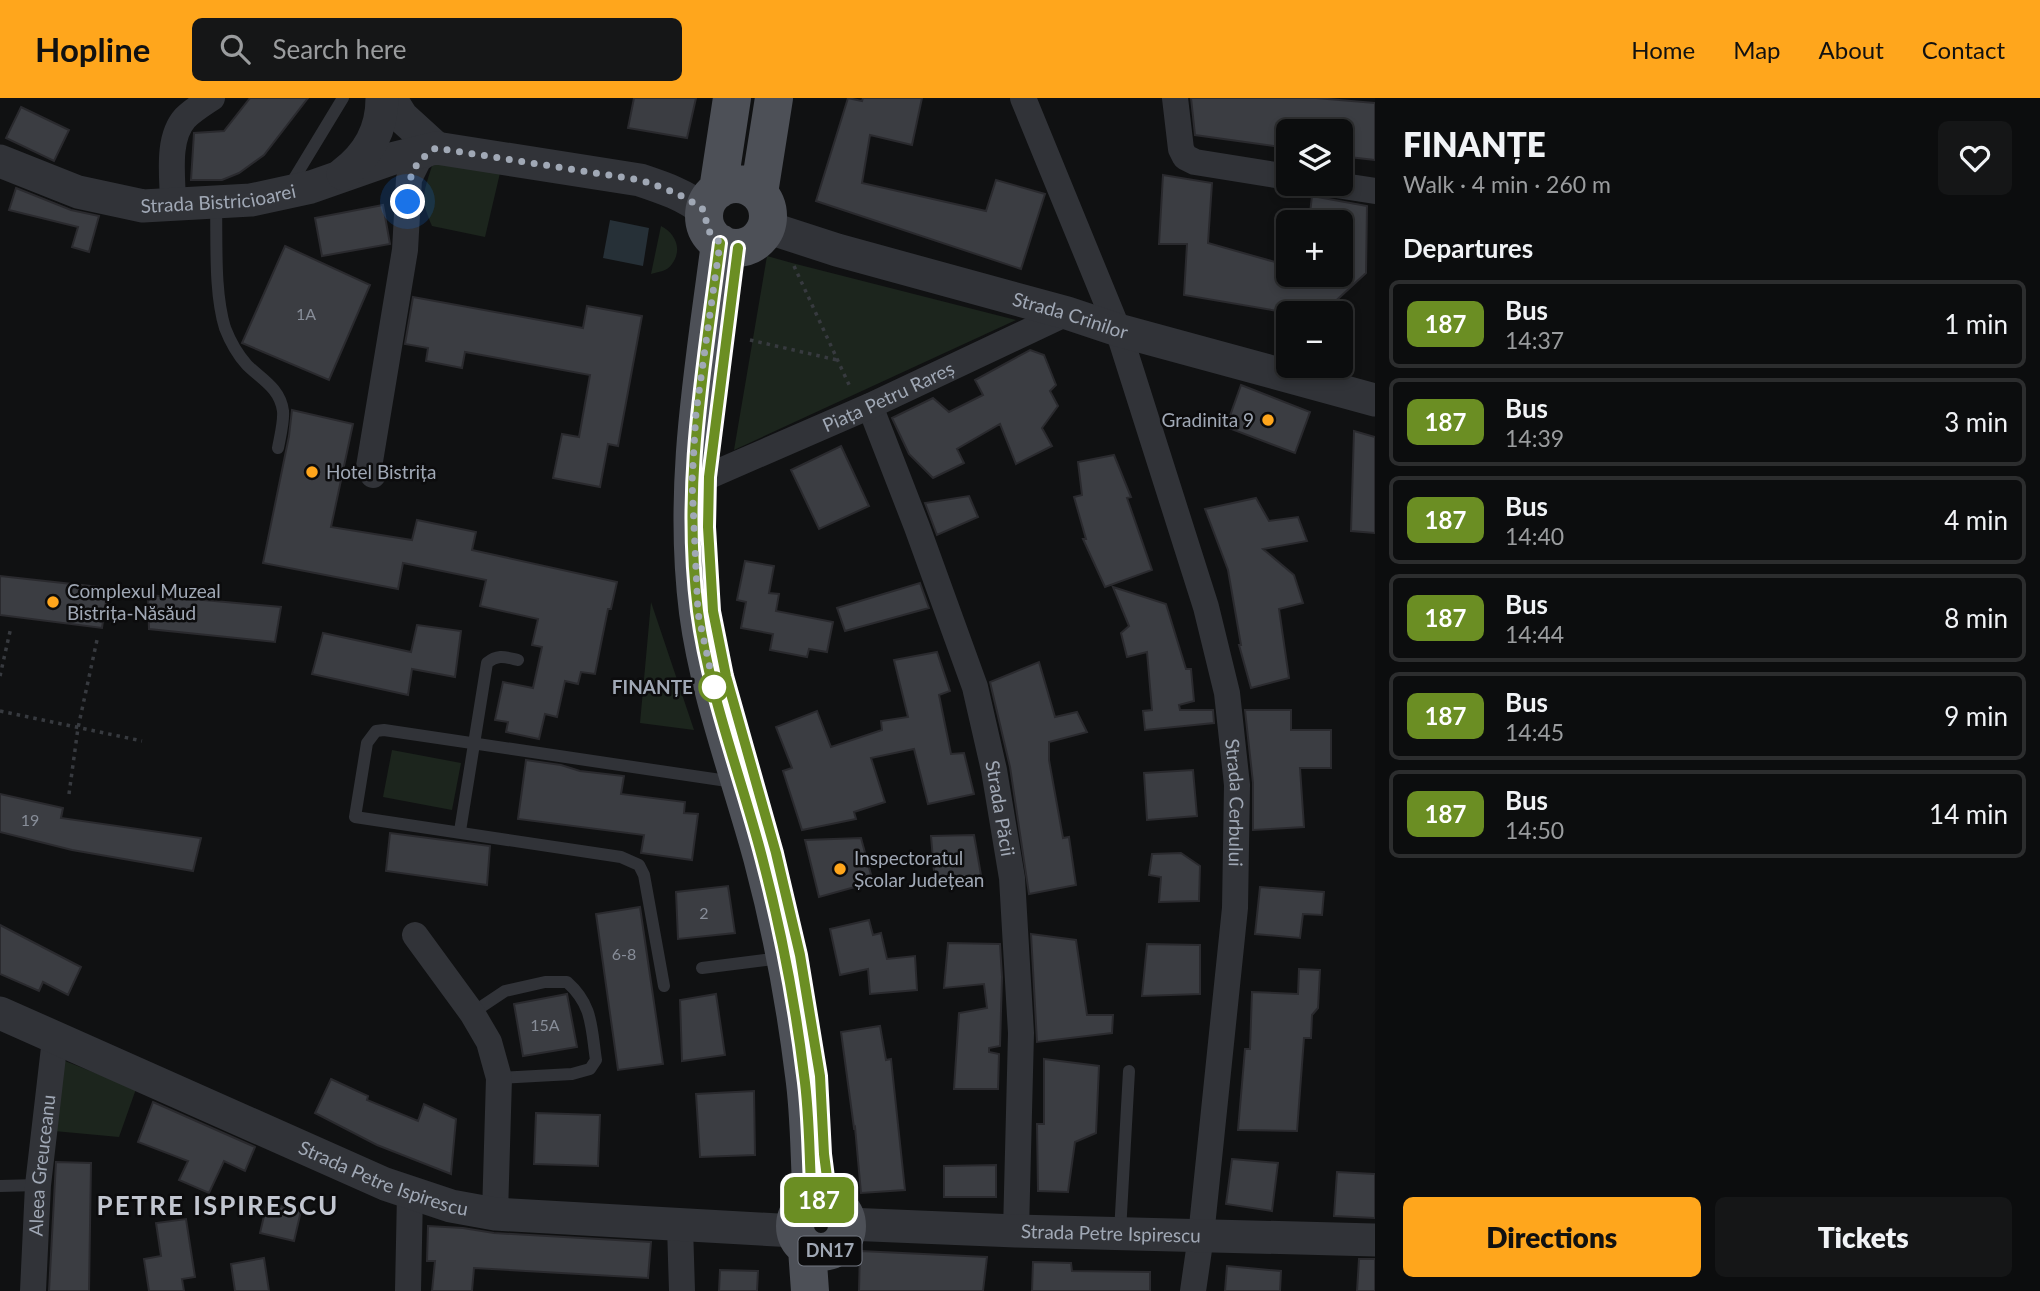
<!DOCTYPE html>
<meta charset="utf-8">
<style>
:root{--surface:#0c0d0e;--page:#151617;--text:#f1f3f6;--muted:#9a9c9e;--line:#2c2d2e;--accent:#ffa61c}
body{margin:0;font-family:Lato,sans-serif;background:var(--page);color:var(--text);height:100vh;display:flex;flex-direction:column;font-size:26px;white-space:nowrap}
*{box-sizing:border-box;margin:0}
p{font-size:23px;color:var(--muted)}
.icon{flex:none;width:38px;height:38px;fill:none;stroke:currentColor;stroke-width:2;stroke-linecap:round;stroke-linejoin:round}
.map{position:relative;flex:1;overflow:hidden}
.side{display:flex;flex-direction:column;background:var(--surface);width:665px}
.side>*{flex:none}
.badge{padding:0 14px;border-radius:10px;font-size:24px;line-height:46px}
.controls{position:absolute;left:1276px;top:21px;display:grid;gap:14px}
.controls a{display:grid;place-items:center;width:77px;height:77px;border-radius:10px;background:var(--surface);box-shadow:0 4px 10px #0003,0 0 0 2px var(--line);font-size:35px}
.you{position:absolute;width:35px;height:35px;margin:-18px;border:5px solid #fff;border-radius:50%;background:#1a73e8;box-shadow:0 0 0 10px #1a73e833}
.map>.badge{position:absolute;translate:-50% -50%;box-shadow:0 0 0 4px #fff}
h2{padding:0 28px;font-size:26px;line-height:63px}
.round{display:grid;place-items:center;flex:none;width:74px;height:74px;border-radius:10px;background:var(--page)}
.head{display:flex;align-items:center;justify-content:space-between;height:119px;padding:0 28px}
h1{font-size:33px;font-weight:800;line-height:52px}
.primary-button{display:flex;gap:14px;margin-top:auto;padding:14px 28px}
.primary-button a{flex:1;height:80px;border-radius:10px;background:var(--accent);color:#111;font-size:28px;font-weight:800;line-height:80px;text-align:center}
.primary-button a+a{background:var(--page);color:var(--text)}
ul{padding:0;list-style:none}
li{display:flex;align-items:center;gap:21px;height:88px;margin:0 14px 10px;padding:0 14px;border:4px solid var(--line);border-radius:10px}
li div{flex:1}
li b{display:block;font-size:26px}
li em{font-style:normal}
li .badge{min-width:77px;font-weight:700;text-align:center}
header{display:flex;align-items:center;gap:42px;box-sizing:border-box;height:98px;padding:0 35px;background:var(--accent);color:#111}
header strong{font-size:33px}
nav{display:flex;gap:38px;margin-inline-start:auto;font-size:24px}
.search{width:490px;height:63px;background:var(--page);display:flex;align-items:center;gap:18px;box-sizing:border-box;padding:0 24px;border-radius:10px;color:var(--muted);font-size:26px}
main{display:flex;flex:1;min-height:0}
.map>svg:first-child{display:block}
</style>
<header>
<strong>Hopline</strong>
<div class="search"><svg class="icon" aria-label="search" viewBox="0 0 24 24"><circle cx="10" cy="10" r="6"/><path d="M15 15l6 6"/></svg>Search here</div>
<nav><a>Home</a><a>Map</a><a>About</a><a>Contact</a></nav>
</header>
<main>
<div class="map">
<svg width="1375" height="1193" viewBox="0 0 1375 1193">
<rect width="100%" height="100%" fill="#101112"/>
<path fill="#1c251d" d="M 450,62 L 500,75 L 485,139 L 432,128 C 420,101 423,96 432,68 Z
M 661,128 C 675,135 683,151 672,166 C 668,173 658,174 651,176 Z
M 767,158 L 792,165 L 1016,222 L 734,352 Z
M 651,504 L 694,632 L 640,625 Z
M 392,652 L 461,665 L 452,712 L 383,699 Z
M 65,963 L 136,991 L 119,1039 L 54,1033 Z"/>
<path fill="#263037" d="M 610,122 L 649,130 L 643,168 L 603,160 Z"/>
<path fill="#3b3d42" stroke="#2a2a2e" stroke-width="2" d="M 250,0 L 308,0 L 264,57 L 239,75 L 222,82 L 191,82 L 194,35 L 224,33 Z
M 634,0 L 696,0 L 687,40 L 628,30 Z
M 848,0 L 862,3 L 863,0 L 922,0 L 912,47 L 870,37 L 862,85 L 986,113 L 996,82 L 1045,96 L 1021,171 L 816,103 Z
M 1191,0 L 1316,0 L 1375,5 L 1375,62 L 1340,58 L 1340,33 L 1288,33 L 1288,50 L 1195,37 Z
M 21,9 L 69,32 L 54,63 L 6,40 Z
M 1163,77 L 1212,85 L 1208,145 L 1275,164 L 1288,162 L 1288,177 L 1340,177 L 1340,124 L 1309,124 L 1312,98 L 1367,108 L 1366,175 L 1328,210 L 1309,215 L 1289,215 L 1184,197 L 1187,146 L 1159,146 Z
M 16,90 L 71,112 L 99,118 L 89,154 L 72,149 L 78,129 L 9,112 Z
M 383,107 L 390,146 L 322,158 L 315,120 Z
M 285,148 L 370,187 L 329,282 L 242,245 Z
M 413,199 L 583,230 L 587,208 L 642,218 L 618,348 L 608,346 L 600,389 L 553,380 L 562,336 L 579,339 L 590,277 L 465,254 L 462,270 L 426,263 L 428,250 L 405,246 Z
M 1030,252 L 1044,257 L 1056,287 L 1050,293 L 1058,308 L 1042,330 L 1052,348 L 1016,366 L 1000,326 L 957,351 L 964,365 L 933,380 L 909,356 L 892,320 L 933,300 L 949,314 L 983,297 L 975,282 Z
M 1241,287 L 1310,314 L 1295,355 L 1226,329 Z
M 292,312 L 353,326 L 331,429 L 412,442 L 417,422 L 476,434 L 472,452 L 617,484 L 611,511 L 608,511 L 595,576 L 581,574 L 578,586 L 565,583 L 557,619 L 545,616 L 539,641 L 506,634 L 508,624 L 495,622 L 503,584 L 533,590 L 542,549 L 532,547 L 538,521 L 480,508 L 486,482 L 403,465 L 398,491 L 263,465 L 289,338 Z
M 1354,333 L 1375,339 L 1375,435 L 1351,433 Z
M 841,348 L 869,408 L 819,431 L 791,372 Z
M 1114,357 L 1131,399 L 1127,400 L 1152,472 L 1105,489 L 1083,441 L 1086,441 L 1074,399 L 1082,397 L 1078,364 Z
M 969,398 L 978,419 L 937,437 L 925,405 Z
M 1256,400 L 1269,423 L 1298,419 L 1307,443 L 1263,451 L 1294,477 L 1303,505 L 1279,511 L 1289,580 L 1251,590 L 1239,547 L 1241,547 L 1228,472 L 1205,411 Z
M 745,463 L 774,468 L 769,495 L 779,496 L 776,513 L 833,524 L 827,554 L 809,551 L 807,559 L 770,552 L 773,536 L 741,530 L 746,504 L 737,502 Z
M 0,478 L 108,490 L 102,530 L 0,517 Z
M 920,485 L 929,510 L 845,533 L 837,510 Z
M 1113,489 L 1166,506 L 1186,571 L 1191,571 L 1194,603 L 1179,607 L 1180,612 L 1213,612 L 1214,625 L 1145,632 L 1143,613 L 1152,612 L 1147,554 L 1127,559 L 1121,535 L 1129,528 Z
M 148,497 L 281,509 L 275,544 L 149,531 Z
M 417,527 L 461,533 L 455,579 L 412,571 L 408,597 L 312,576 L 323,535 L 411,554 Z
M 937,554 L 950,593 L 939,597 L 951,656 L 964,655 L 974,696 L 928,706 L 914,651 L 871,660 L 885,704 L 854,714 L 856,721 L 802,732 L 783,673 L 792,670 L 776,629 L 817,613 L 831,649 L 882,632 L 881,623 L 908,619 L 894,562 Z
M 1039,564 L 1055,619 L 1077,614 L 1087,634 L 1049,644 L 1049,662 L 1063,740 L 1069,739 L 1076,787 L 1029,796 L 1010,669 L 990,584 Z
M 1245,612 L 1291,612 L 1291,632 L 1331,632 L 1331,670 L 1300,670 L 1304,729 L 1253,732 L 1253,685 Z
M 526,662 L 561,667 L 580,673 L 624,678 L 621,696 L 685,704 L 684,715 L 698,716 L 692,762 L 641,755 L 644,737 L 518,721 Z
M 1193,672 L 1197,718 L 1147,722 L 1144,675 Z
M 0,696 L 63,710 L 61,720 L 201,740 L 193,773 L 72,752 L 0,734 Z
M 390,735 L 490,748 L 487,787 L 386,773 Z
M 974,737 L 981,777 L 968,782 L 935,785 L 931,738 Z
M 861,740 L 873,784 L 819,799 L 805,742 Z
M 1181,755 L 1200,768 L 1199,803 L 1159,804 L 1161,779 L 1149,777 L 1152,756 Z
M 728,788 L 735,835 L 678,841 L 676,794 Z
M 1260,789 L 1324,794 L 1322,817 L 1303,816 L 1300,840 L 1255,836 Z
M 640,809 L 663,966 L 618,972 L 596,816 Z
M 869,822 L 873,837 L 881,835 L 887,861 L 915,858 L 917,892 L 870,896 L 868,871 L 840,877 L 830,831 Z
M 0,827 L 81,869 L 68,897 L 43,884 L 39,893 L 0,876 Z
M 1031,836 L 1076,842 L 1087,917 L 1113,917 L 1112,935 L 1037,944 Z
M 948,845 L 1000,846 L 1002,879 L 1000,948 L 989,950 L 989,954 L 999,956 L 998,991 L 954,991 L 959,915 L 987,910 L 984,886 L 944,890 Z
M 1147,846 L 1200,847 L 1200,896 L 1142,898 Z
M 1299,871 L 1320,872 L 1318,910 L 1312,917 L 1311,940 L 1304,940 L 1297,1033 L 1238,1032 L 1245,951 L 1250,951 L 1252,894 L 1298,896 Z
M 567,896 L 577,949 L 523,958 L 514,906 Z
M 716,896 L 725,957 L 682,963 L 680,902 Z
M 880,928 L 886,962 L 891,961 L 905,1092 L 861,1095 L 855,1029 L 854,1030 L 841,934 Z
M 1044,961 L 1099,968 L 1096,1035 L 1075,1044 L 1068,1094 L 1038,1093 L 1037,1026 L 1044,1026 Z
M 331,981 L 368,998 L 367,1002 L 418,1023 L 424,1006 L 456,1021 L 451,1076 L 377,1047 L 315,1015 Z
M 754,993 L 755,1057 L 700,1059 L 696,996 Z
M 153,1004 L 255,1049 L 245,1073 L 224,1063 L 209,1095 L 179,1082 L 188,1063 L 138,1044 Z
M 536,1015 L 600,1017 L 598,1068 L 534,1066 Z
M 1232,1061 L 1278,1065 L 1272,1113 L 1226,1106 Z
M 56,1064 L 91,1065 L 89,1193 L 49,1193 Z
M 996,1067 L 996,1099 L 944,1099 L 944,1068 Z
M 1337,1074 L 1375,1076 L 1375,1120 L 1334,1118 Z
M 267,1105 L 301,1113 L 294,1143 L 260,1135 Z
M 186,1121 L 195,1179 L 182,1181 L 184,1193 L 149,1193 L 144,1161 L 161,1158 L 156,1125 Z
M 428,1128 L 463,1130 L 494,1135 L 651,1144 L 648,1180 L 474,1170 L 472,1193 L 432,1193 L 435,1163 L 427,1163 Z
M 860,1153 L 987,1159 L 983,1193 L 859,1193 Z
M 264,1160 L 269,1193 L 235,1193 L 231,1166 Z
M 1359,1161 L 1375,1161 L 1375,1193 L 1357,1193 Z
M 1033,1164 L 1071,1165 L 1072,1173 L 1150,1174 L 1150,1193 L 1032,1193 Z
M 1227,1168 L 1281,1173 L 1280,1193 L 1225,1193 Z
M 720,1172 L 758,1173 L 757,1193 L 719,1193 Z"/>
<g fill="none" stroke-linecap="round" stroke-linejoin="round">
<path stroke="#373a3f" stroke-width="3.5" stroke-dasharray="3.5 5" stroke-linecap="butt" d="M 794,168 L 851,291
M 750,242 L 837,262
M 0,578 L 11,529
M 0,613 L 142,643
M 69,696 L 78,630 L 97,542"/>
<path stroke="#313338" stroke-width="12" d="M 289,89 L 343,0
M 216,106 C 217,144 214,194 225,230 C 230,243 238,257 247,267 C 261,281 280,290 283,313 C 284,324 280,339 278,350
M 460,733 L 487,565 C 498,556 505,559 518,562
M 702,870 L 781,860
M 664,888 L 644,777 L 639,767 L 621,759 L 355,719 L 367,645 L 376,633 L 384,632 L 734,684
M 472,915 L 505,893 L 545,884 L 567,884 C 593,907 591,929 596,962 L 590,971 L 572,976 L 499,980
M 0,1088 L 38,1087
M 1120,1134 L 1129,973"/>
<g stroke="#313338" stroke-width="26">
<path id="s1" d="M 1023,0 L 1118,232 L 1206,509 L 1227,595 L 1237,687 L 1235,810 L 1201,1138 L 1193,1193"/>
<path d="M 1175,0 L 1181,51 L 1185,59 L 1195,64 L 1288,79"/>
<path d="M 1330,86 L 1375,93"/>
<path d="M 173,107 C 173,81 166,41 185,20 C 193,12 203,6 212,0"/>
<path id="s2" d="M 870,308 L 917,429 L 975,589 L 994,672 L 1012,780 L 1021,935 L 1016,1133"/>
<path d="M 373,377 L 369,369 L 405,152 L 409,81 L 419,61 L 436,50"/>
<path id="s3" d="M 709,378 L 870,308 L 1067,215"/>
<path d="M 415,837 L 472,915 L 489,944 L 499,980 L 495,1116"/>
<path d="M 680,1128 L 682,1193"/>
<path id="s4" d="M 33,1193 L 38,1087 L 55,941"/>
<path d="M 408,1193 L 410,1096"/>
</g>
<g stroke="#313338" stroke-width="33">
<path d="M 390,0 L 402,19 L 436,50"/>
<path id="s5" d="M 0,63 L 78,94 L 143,108 L 251,102 L 311,89 L 391,61 L 436,50 L 640,82 C 664,90 685,97 705,113"/>
<path d="M 343,76 C 368,57 382,33 382,0"/>
<path id="s6" d="M 766,129 L 837,152 L 1067,215 L 1118,232 L 1375,302"/>
<path id="s7" d="M 0,915 L 385,1086 L 451,1108 L 495,1116 L 795,1133"/>
<path id="s8" d="M 847,1126 L 1016,1133 L 1375,1142"/>
</g>
<path stroke="#4d5057" stroke-width="38" d="M704 118a32 32 0 1 1 64 0a32 32 0 1 1-64 0Z
M 718,92 L 732,0
M 759,95 L 774,0
M 720,145 C 704,269 682,388 698,514 C 709,597 740,678 762,759 C 781,830 795,904 804,977 C 810,1019 809,1062 812,1104
M795 1128a26 26 0 1 1 52 0a26 26 0 1 1-52 0Z
M 807,1151 L 810,1193"/>
</g>
<g fill="none" stroke-linecap="round" stroke-linejoin="round">
<g stroke="#fff" stroke-width="16">
<path id="line" d="M 720,145 C 704,270 682,387 698,513 C 709,597 741,678 762,759 C 781,831 795,903 804,977 C 810,1018 809,1062 812,1104 L 830,1103 L 824,1056 L 820,978 L 800,857 L 776,755 L 726,578 L 713,513 L 708,429 L 709,379 L 738,150"/>
</g>
<use href="#line" stroke="#6b8e23" stroke-width="10"/>
<path stroke="#a0a8b5" stroke-width="7" stroke-dasharray="0 12.6" d="M 408,104 C 409,76 412,66 436,50 L 640,82 C 664,90 685,97 705,113 L 707,131 L 720,145 L 696,315 L 692,384 L 698,515 L 714,589"/>
</g>
<g fill="#ffa61c" stroke="#0c0c0d" stroke-width="2.5">
<circle cx="1268" cy="322" r="7"/>
<circle cx="312" cy="374" r="7"/>
<circle cx="53" cy="504" r="7"/>
<circle cx="840" cy="771" r="7"/>
</g>
<circle fill="#fff" stroke="#6b8e23" stroke-width="3.5" cx="714" cy="589" r="14"/>
<g text-anchor="middle" stroke-width="5" stroke-linejoin="round" paint-order="stroke">
<g font-size="16" fill="#878d98">
<text x="306" y="222">1A</text>
<text x="30" y="728">19</text>
<text x="704" y="821">2</text>
<text x="624" y="862">6-8</text>
<text x="545" y="933">15A</text>
</g>
<rect fill="#0c0c0d" stroke="#747983" stroke-width="2" x="798.5" y="1138.5" width="63" height="29" rx="5"/>
<g font-size="18" font-weight="bold" fill="#a0a8b5">
<text x="830" y="1159">DN17</text>
</g>
<g font-size="19" fill="#a0a8b5" stroke="#0c0c0d">
<text dy="7" stroke="none"><textPath href="#s5" startOffset="226">Strada Bistricioarei</textPath></text>
<text dy="7" stroke="none"><textPath href="#s6" startOffset="317">Strada Crinilor</textPath></text>
<text dy="7" stroke="none"><textPath href="#s3" startOffset="196">Piața Petru Rareș</textPath></text>
<text dy="7" stroke="none"><textPath href="#s1" startOffset="740">Strada Cerbului</textPath></text>
<text dy="7" stroke="none"><textPath href="#s2" startOffset="424">Strada Păcii</textPath></text>
<text dy="7" stroke="none"><textPath href="#s4" startOffset="126">Aleea Greuceanu</textPath></text>
<text dy="7" stroke="none"><textPath href="#s7" startOffset="418">Strada Petre Ispirescu</textPath></text>
<text dy="7" stroke="none"><textPath href="#s8" startOffset="264">Strada Petre Ispirescu</textPath></text>
</g>
<g font-size="19" fill="#a0a8b5" stroke="#0c0c0d" text-anchor="start">
<text x="1254" y="329" text-anchor="end">Gradinita 9</text>
<text x="326" y="381">Hotel Bistrița</text>
<text x="67" y="500">Complexul Muzeal<tspan x="67" dy="22">Bistrița-Năsăud</tspan></text>
<text x="854" y="767">Inspectoratul<tspan x="854" dy="22">Școlar Județean</tspan></text>
</g>
<g font-size="19" font-weight="bold" fill="#a0a8b5" stroke="#0c0c0d" text-anchor="end">
<text x="693" y="596">FINANȚE</text>
</g>
<g font-size="26" font-weight="bold" letter-spacing="2" fill="#c2c6d0" stroke="#0c0c0d">
<text x="218" y="1117">PETRE ISPIRESCU</text>
</g>
</g>
</svg>
<div class="controls">
<a><svg class="icon" aria-label="layers" viewBox="0 0 24 24"><path d="M12 4l9 5-9 5-9-5zM3 14l9 5 9-5"/></svg></a>
<a>+</a>
<a>−</a>
</div>
<div class="you" style="left:408px;top:104px"></div>
<b class="badge" style="left:819px;top:1102px;background:#6b8e23;color:#fff">187</b>
</div>
<section class="side">
<div class="head"><div><h1>FINANȚE</h1><p>Walk · 4 min · 260 m</p></div><a class="round"><svg class="icon" aria-label="heart" viewBox="0 0 24 24"><path d="M12 20l-8-8c-3-5 5-10 8-4 3-6 11-1 8 4z"/></svg></a></div>
<h2>Departures</h2>
<ul>
<li><span class="badge" style="background:#6b8e23;color:#fff">187</span><div><b>Bus</b><p>14:37</p></div><em>1 min</em></li>
<li><span class="badge" style="background:#6b8e23;color:#fff">187</span><div><b>Bus</b><p>14:39</p></div><em>3 min</em></li>
<li><span class="badge" style="background:#6b8e23;color:#fff">187</span><div><b>Bus</b><p>14:40</p></div><em>4 min</em></li>
<li><span class="badge" style="background:#6b8e23;color:#fff">187</span><div><b>Bus</b><p>14:44</p></div><em>8 min</em></li>
<li><span class="badge" style="background:#6b8e23;color:#fff">187</span><div><b>Bus</b><p>14:45</p></div><em>9 min</em></li>
<li><span class="badge" style="background:#6b8e23;color:#fff">187</span><div><b>Bus</b><p>14:50</p></div><em>14 min</em></li>
</ul>
<div class="primary-button"><a>Directions</a><a>Tickets</a></div>
</section>
</main>
